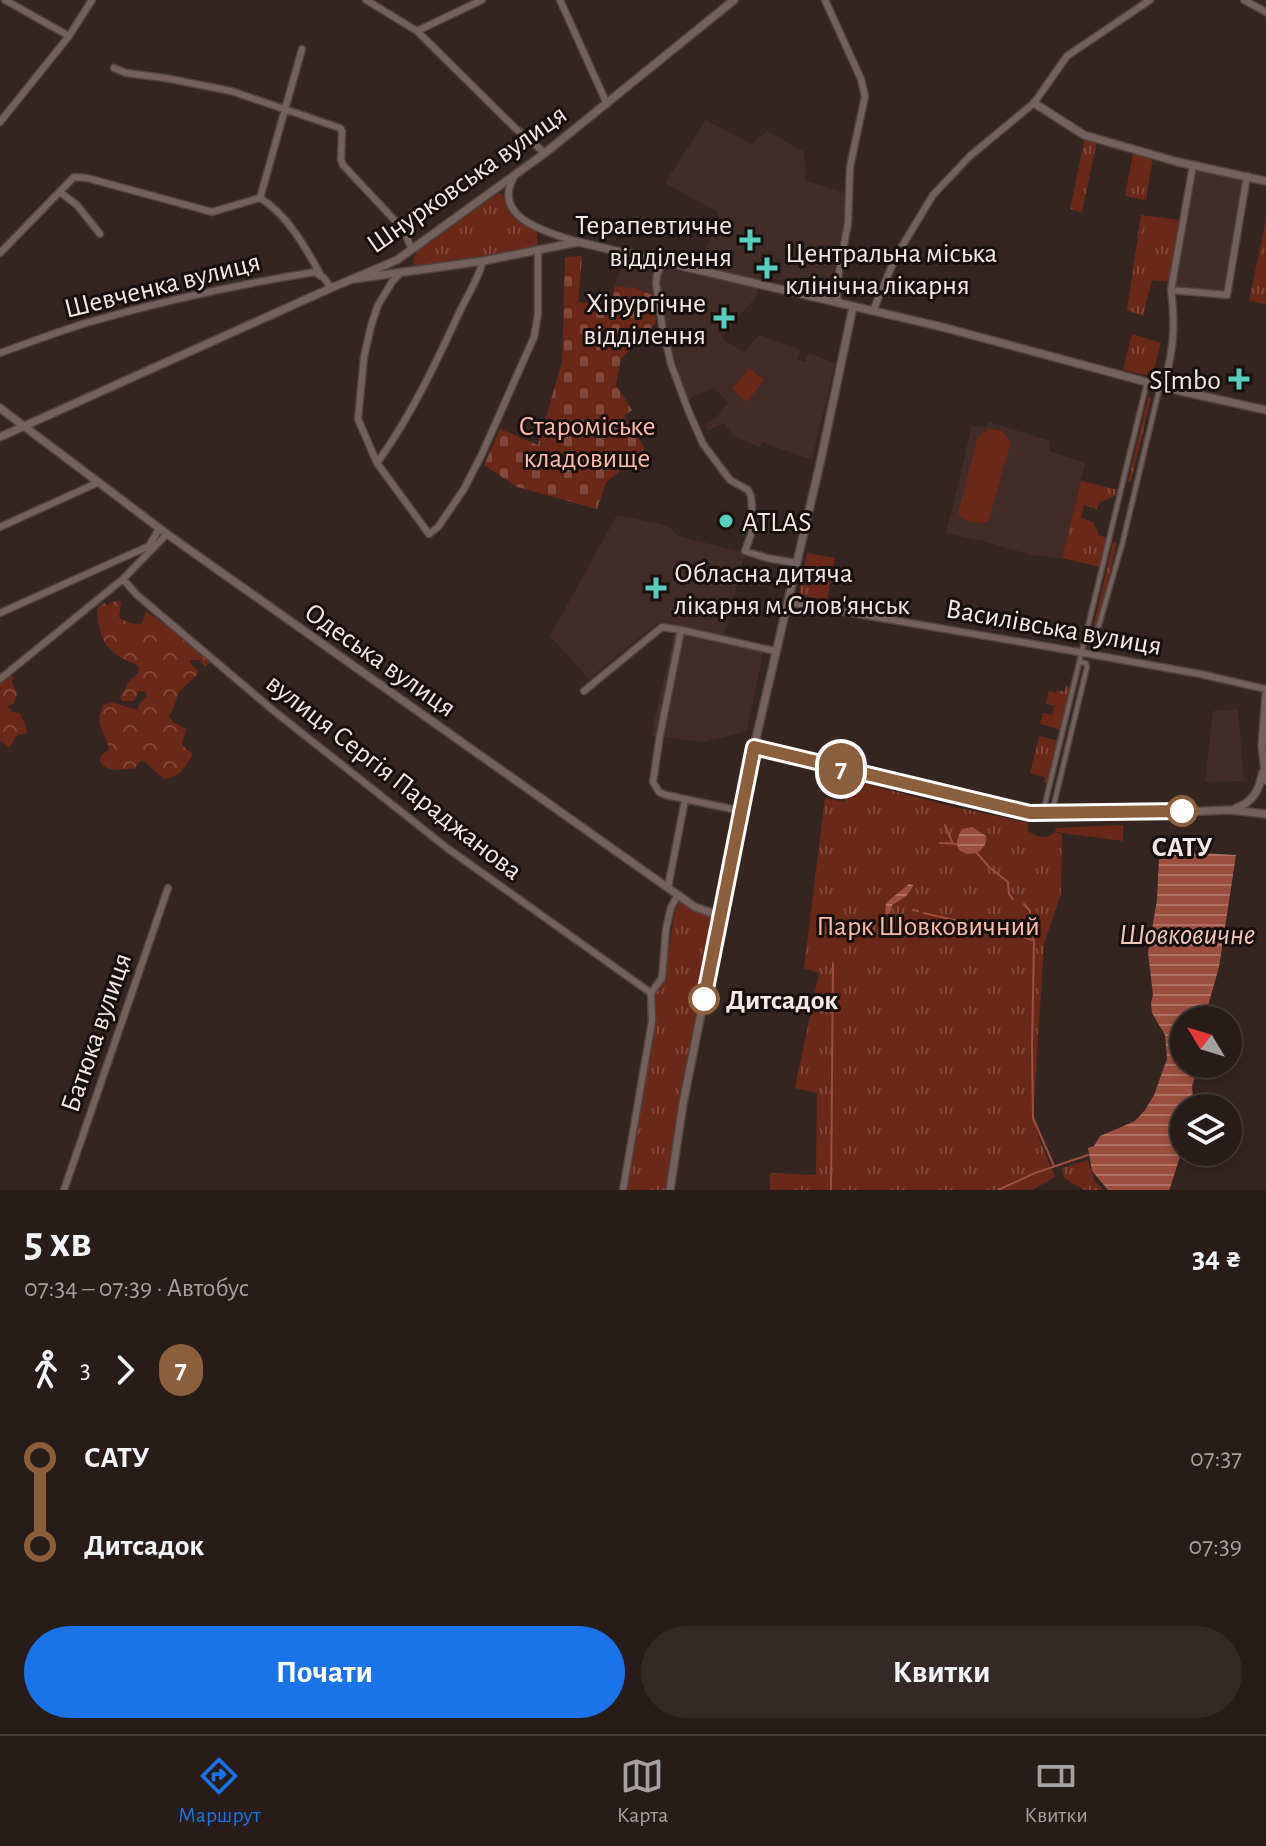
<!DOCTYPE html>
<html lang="uk">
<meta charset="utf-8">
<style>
:root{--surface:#281c19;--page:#342926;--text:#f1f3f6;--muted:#a5a1a2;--line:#443a38;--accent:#1a73e8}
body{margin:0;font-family:"Alegreya Sans",sans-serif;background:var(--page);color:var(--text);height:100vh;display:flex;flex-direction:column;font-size:30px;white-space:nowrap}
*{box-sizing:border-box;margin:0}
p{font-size:26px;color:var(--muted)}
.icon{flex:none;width:44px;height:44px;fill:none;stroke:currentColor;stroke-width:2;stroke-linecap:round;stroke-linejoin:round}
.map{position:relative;height:1190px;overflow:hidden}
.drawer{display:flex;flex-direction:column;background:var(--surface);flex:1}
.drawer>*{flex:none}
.badge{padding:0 16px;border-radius:26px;font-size:28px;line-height:52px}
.needle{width:52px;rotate:308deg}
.fabs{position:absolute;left:1170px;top:1006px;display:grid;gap:16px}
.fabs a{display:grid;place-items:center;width:72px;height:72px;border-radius:50%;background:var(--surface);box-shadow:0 4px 12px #0003,0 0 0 2px var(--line);font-size:40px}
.map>.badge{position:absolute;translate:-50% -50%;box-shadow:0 0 0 4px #fff}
.legs{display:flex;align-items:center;gap:12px;height:88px;padding:0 24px;font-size:26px}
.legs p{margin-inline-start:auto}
.summary{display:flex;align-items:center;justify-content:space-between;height:136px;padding:0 24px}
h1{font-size:44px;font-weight:700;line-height:60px}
.cta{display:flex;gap:16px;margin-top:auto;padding:16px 24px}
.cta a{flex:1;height:92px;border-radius:48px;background:var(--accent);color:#fff;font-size:32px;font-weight:700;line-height:92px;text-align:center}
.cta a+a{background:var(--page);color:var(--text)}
ul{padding:0 24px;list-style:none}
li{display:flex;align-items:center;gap:28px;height:88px;font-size:30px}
li i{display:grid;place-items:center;width:12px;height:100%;margin:0 10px;background:currentColor}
li i::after{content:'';width:20px;height:20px;margin:-10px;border:6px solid;border-radius:50%;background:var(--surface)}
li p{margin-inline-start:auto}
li:first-child i{background:linear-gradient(#0000 50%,currentColor 0)}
li:last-child i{background:linear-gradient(currentColor 50%,#0000 0)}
.dock{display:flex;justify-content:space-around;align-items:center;height:112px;border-top:2px solid var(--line);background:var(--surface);font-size:22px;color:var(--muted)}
.dock a{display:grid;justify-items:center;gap:4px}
.dock .active{color:var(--accent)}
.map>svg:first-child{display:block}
</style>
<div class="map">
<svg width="1266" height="1190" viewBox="0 0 1266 1190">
<defs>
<pattern id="forest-crowns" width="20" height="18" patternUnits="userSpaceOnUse" patternTransform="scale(2)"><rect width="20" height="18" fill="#6a2819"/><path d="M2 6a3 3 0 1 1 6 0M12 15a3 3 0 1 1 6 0" fill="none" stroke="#80473a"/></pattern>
<pattern id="cemetery-stones" width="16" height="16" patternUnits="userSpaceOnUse" patternTransform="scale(2)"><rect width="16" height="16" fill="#6a2819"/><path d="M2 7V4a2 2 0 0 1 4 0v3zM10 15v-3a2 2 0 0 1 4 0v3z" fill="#80473a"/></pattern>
<pattern id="park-tufts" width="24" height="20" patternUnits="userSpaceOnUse" patternTransform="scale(2)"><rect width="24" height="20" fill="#6a2819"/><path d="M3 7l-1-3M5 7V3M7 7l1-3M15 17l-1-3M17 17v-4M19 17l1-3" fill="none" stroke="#80473a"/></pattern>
<pattern id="water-rules" width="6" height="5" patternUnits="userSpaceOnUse" patternTransform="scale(2)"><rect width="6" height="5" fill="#9c4f3e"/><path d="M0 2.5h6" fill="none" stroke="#af7163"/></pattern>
</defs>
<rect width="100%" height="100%" fill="#352521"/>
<path fill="#422c27" d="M 706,120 L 751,144 L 767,131 L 804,152 L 806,181 L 844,192 L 844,222 L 829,293 L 763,276 L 755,298 L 721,338 L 744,352 L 759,335 L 800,350 L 797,359 L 801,361 L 805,362 L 809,353 L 835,363 L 812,460 L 762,442 L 760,447 L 733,436 L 724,423 L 707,431 L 704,424 L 716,418 L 728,403 L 714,387 L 687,400 L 666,328 L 663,301 L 653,295 L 635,288 L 615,286 L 623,260 L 697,275 L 719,213 L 665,183 Z
M 1193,168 L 1245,180 L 1226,294 L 1172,289 Z
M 989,422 L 1050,441 L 1049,451 L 1085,463 L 1062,558 L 1031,555 L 987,542 L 946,533 L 972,426 L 985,427 Z
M 617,515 L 668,526 L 678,536 L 745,553 L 724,636 L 657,623 L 589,679 L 550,636 Z
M 674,634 L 763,653 L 747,731 L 703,742 L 651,736 Z
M 1238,709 L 1244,781 L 1205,782 L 1213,711 Z"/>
<path fill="#6a2819" d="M 749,368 L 764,380 L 747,402 L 732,389 Z
M 988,429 L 1001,430 L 1011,442 L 988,522 C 975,524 966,523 958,513 L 978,436 Z
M 1121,825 L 1123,825 L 1123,841 L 1055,832 L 1056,828 Z"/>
<path fill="url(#forest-crowns)" d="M 119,601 L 121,602 L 119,617 C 124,621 135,626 142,623 L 146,612 C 153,615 157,619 163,623 C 179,635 197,647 210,662 L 205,667 L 199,660 L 190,660 L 190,663 L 198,671 L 198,674 L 179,692 L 173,709 L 169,716 L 174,723 L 186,729 L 182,745 L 193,754 C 183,769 183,776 164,779 L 145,762 L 141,761 L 134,769 C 121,767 109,776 100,761 L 100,757 L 109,749 C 105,731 94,726 103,705 L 112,702 L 137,710 L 140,703 L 147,696 L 145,692 L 139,691 L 134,701 L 122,701 L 120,697 C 128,686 126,681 139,673 L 138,666 C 132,662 126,661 120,657 C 101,645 98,629 97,608 L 104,603 L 108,605 L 112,602 Z
M 10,676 L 13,677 L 12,683 L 17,694 L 14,703 L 8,706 L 12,712 L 20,713 L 26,727 L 27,733 L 17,735 L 10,747 L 7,747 L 3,742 L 0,741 L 0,681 Z"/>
<path fill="url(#cemetery-stones)" d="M 582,256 L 578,302 L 611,306 L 615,286 L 635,288 L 653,295 L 656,323 L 621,359 L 616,385 L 632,410 L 624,416 L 645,449 L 606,483 L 597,509 L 517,487 L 484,465 L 500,429 L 538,445 L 562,362 L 565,257 Z"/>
<path fill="url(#park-tufts)" d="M 1085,137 L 1097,140 L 1082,212 L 1070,209 Z
M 1133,153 L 1153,157 L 1146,200 L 1125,196 Z
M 499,193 L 503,195 C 512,216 515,222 537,231 L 538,248 L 417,266 L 414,264 L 413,260 L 418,250 Z
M 1141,215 L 1181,220 L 1170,282 L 1152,280 L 1143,316 L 1127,310 Z
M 1266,220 L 1266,304 L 1249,301 Z
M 1132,334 L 1161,343 L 1152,376 L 1123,370 Z
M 1148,397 L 1151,398 L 1131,481 L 1128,481 Z
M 1081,481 L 1118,490 L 1115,496 L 1100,502 L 1097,509 L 1084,505 L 1081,518 L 1093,522 L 1099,535 L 1106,538 L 1099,567 L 1062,558 Z
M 1113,542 L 1117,543 L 1092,646 L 1089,645 Z
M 807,553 L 835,558 L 827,600 L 799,595 Z
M 1066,686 L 1072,688 L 1062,730 L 1040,724 L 1043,713 L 1052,715 L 1054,706 L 1046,704 L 1049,691 L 1056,693 L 1057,691 L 1065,691 Z
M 1039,736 L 1059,741 L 1049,783 L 1044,782 L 1045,777 L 1030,773 Z
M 851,780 L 946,805 L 1028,823 L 1028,831 C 1035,837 1048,840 1054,832 L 1062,834 L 1061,894 L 1044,944 L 1033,1118 L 1039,1138 L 1055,1177 L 1032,1190 L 770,1190 L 770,1173 L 816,1175 L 817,1093 L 795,1088 L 819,973 L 804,968 L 825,798 L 845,802 Z
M 681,897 L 715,920 L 715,928 L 677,1117 L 666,1190 L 626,1190 L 655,1022 L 655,995 L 656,989 L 664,978 L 675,912 Z
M 1088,1160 L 1094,1180 L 1103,1190 L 1084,1190 L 1064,1178 L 1062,1168 Z"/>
<path fill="url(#water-rules)" d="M 972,827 L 986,836 C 988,844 982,849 977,853 L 968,854 L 960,851 C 954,844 958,836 962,829 Z
M 1163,851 L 1236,855 L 1219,967 L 1204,1020 L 1184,1020 L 1184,1064 L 1199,1064 L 1192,1086 L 1194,1108 L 1184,1108 L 1184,1144 L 1170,1188 L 1169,1190 L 1108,1190 L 1092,1171 L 1088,1148 L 1094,1146 L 1100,1136 L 1135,1121 L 1145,1110 L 1154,1095 L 1167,1059 L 1165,1035 L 1152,1013 L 1151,1003 L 1153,995 L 1148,952 L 1157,900 L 1159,857 Z
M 909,884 L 913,885 C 910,895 901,900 892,905 L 890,914 L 885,914 L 886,903 Z"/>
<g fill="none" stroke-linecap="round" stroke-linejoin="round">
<path stroke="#9c4f3e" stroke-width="2" d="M 945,825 L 953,844
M 940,843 L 958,844
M 976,852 L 990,868 L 1008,882 L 1009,894 L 1013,899
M 1024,904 L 1030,911 L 1029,923 L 1034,941 L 1032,1049 L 1033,1118 L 1054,1166
M 913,910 L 918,911
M 924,913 L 1002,931
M 1015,934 L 1032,940
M 831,1190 L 833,963
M 998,1190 L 1035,1173 L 1088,1155"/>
<g stroke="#504340" stroke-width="7">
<path id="pedestrian" d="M 1093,646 L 1122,545 L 1160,386
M 1044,807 L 1050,808 L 1054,804 L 1087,667 L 1086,663 L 1079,662
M 1043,812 L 1147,382"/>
</g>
<g stroke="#504340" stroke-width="9">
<path id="minor" d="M 5,0 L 69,36
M 366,0 L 417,31 L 515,128 L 545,153
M 560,0 L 607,104
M 825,0 L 861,79 L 865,96 L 850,167 L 848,223 L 836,289 L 838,303
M 1244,0 L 1266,12
M 417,31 L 482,0
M 302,49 L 260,198 C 286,213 306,248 320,274
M 114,68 L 126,73 L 165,78 L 231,91 L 340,128 L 342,131 L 341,160 L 343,165 L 400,226 L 405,232 L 411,248 L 414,248
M 0,122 L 69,36 L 92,0
M 514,177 C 490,219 551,233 578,242
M 61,193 L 77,205 L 100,234
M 0,253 L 74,177 L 87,178 L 212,212 L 260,198
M 663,261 L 657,275 L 656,283 L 662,325 L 671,364 L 688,410 L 703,444 L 730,480 L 748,490 L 751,496 L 753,519 L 751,534 L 745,551 L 767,558 L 796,563
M 401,272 L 392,282 L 378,305 L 371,326 L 364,357 L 358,419 L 377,463 L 429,534 L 438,527 L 464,489 L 482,454 L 534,337 L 538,314 L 538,251
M 1171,290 L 1193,165
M 873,311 L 896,256 L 933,195 L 970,156 L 1034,103 L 1067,56 L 1150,0
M 0,353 C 31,342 62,330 93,321 C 166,300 240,284 315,272 L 324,278 L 331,288
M 1164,387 C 1173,349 1176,329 1171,290 L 1227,295 L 1247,176
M 377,463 C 411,416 436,363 460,311 C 468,294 478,280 483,261
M 0,527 L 97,483
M 123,579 L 137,595 L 274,711 L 447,848 L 651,993
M 787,602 L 1056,648 L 1200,674 L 1266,689
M 0,613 L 149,546 L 159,529
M 0,679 L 123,579 L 167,534
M 584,691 L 662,627 L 681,630
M 741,811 L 666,795 L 659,792 L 653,782 L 660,735 L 681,630 L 775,651
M 668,887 L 685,800
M 64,1190 L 168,888
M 623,1190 L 652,1021 L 651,993 L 662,978 L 666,929 L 671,907 L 678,895"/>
</g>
<g stroke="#504340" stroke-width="10">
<path id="tertiary" d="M 1034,103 L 1084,135 L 1178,162 L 1266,181
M 354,279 L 483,261 L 578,242 L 942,327 L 1180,391 L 1266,410
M 0,408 L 167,534 L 695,907 L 721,916
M 0,437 L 331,288 L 397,260 L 545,153 L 734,0
M 1266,695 L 1262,746 L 1266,780
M 754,747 L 1030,813 L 1149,813 L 1230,810 L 1266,814
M 1236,808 C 1254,802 1259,789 1263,772
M 670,1190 L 683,1104 L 754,747 L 821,459 L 853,307"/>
</g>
<use href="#pedestrian" stroke="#74615d" stroke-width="4"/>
<use href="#minor" stroke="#74615d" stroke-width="6"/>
<use href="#tertiary" stroke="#74615d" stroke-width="7"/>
</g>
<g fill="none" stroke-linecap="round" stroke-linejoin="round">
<g stroke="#fff" stroke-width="18">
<path id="line-1" d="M 704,999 L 754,747 L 1030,813 L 1182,811"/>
</g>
<use href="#line-1" stroke="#8b5e3c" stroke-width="12"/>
</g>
<g fill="#59cebf" stroke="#17100e" stroke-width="3">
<path d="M746 228h8v8h8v8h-8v8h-8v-8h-8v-8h8z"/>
<path d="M763 256h8v8h8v8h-8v8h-8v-8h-8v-8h8z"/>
<path d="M720 306h8v8h8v8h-8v8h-8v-8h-8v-8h8z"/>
<path d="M1235 367h8v8h8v8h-8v8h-8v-8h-8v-8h8z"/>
<circle cx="726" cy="521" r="8"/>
<path d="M652 576h8v8h8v8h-8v8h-8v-8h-8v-8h8z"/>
</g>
<g fill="#fff" stroke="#8b5e3c" stroke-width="4">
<circle cx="1182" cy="811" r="14"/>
<circle cx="704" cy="999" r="14"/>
</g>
<g text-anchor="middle" stroke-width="6" stroke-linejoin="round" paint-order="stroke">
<g font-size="28" fill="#f4e9e6" stroke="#17100e">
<text transform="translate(466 178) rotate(-35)" y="10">Шнурковська вулиця</text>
<text transform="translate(162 284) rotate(-14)" y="10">Шевченка вулиця</text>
<text transform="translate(1054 626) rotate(10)" y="10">Василівська вулиця</text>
<text transform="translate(381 659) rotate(35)" y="10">Одеська вулиця</text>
<text transform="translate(395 776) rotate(38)" y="10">вулиця Сергія Параджанова</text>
<text transform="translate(95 1032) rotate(-71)" y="10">Батюка вулиця</text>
</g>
<g font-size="28" fill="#f4e9e6" stroke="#17100e" text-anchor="end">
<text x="732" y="234">Терапевтичне<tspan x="732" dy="32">відділення</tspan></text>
<text x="785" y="262" text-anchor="start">Центральна міська<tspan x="785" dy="32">клінічна лікарня</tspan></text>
<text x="706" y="312">Хірургічне<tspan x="706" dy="32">відділення</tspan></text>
<text x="1221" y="389">S[mbo</text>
<text x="742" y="531" text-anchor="start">ATLAS</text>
<text x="674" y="582" text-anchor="start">Обласна дитяча<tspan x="674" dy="32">лікарня м.Слов'янськ</tspan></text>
</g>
<g font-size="28" fill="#febaaa" stroke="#17100e">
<text x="587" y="435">Староміське<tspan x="587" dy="32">кладовище</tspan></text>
<text x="928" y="935">Парк Шовковичний</text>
</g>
<g font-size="28" font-weight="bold" fill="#f4e9e6" stroke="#17100e">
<text x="1182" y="856">САТУ</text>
<text x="726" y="1009" text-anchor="start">Дитсадок</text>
</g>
<g font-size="30" font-style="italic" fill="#f4c7bc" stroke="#17100e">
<text x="1187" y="944">Шовковичне</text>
</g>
</g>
</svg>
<div class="fabs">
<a><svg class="needle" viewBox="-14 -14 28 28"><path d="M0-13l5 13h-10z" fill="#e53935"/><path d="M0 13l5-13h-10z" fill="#a5a1a2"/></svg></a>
<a><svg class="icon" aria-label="layers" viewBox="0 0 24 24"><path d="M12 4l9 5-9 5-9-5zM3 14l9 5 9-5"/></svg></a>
</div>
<b class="badge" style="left:841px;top:769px;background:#8b5e3c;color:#fff">7</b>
</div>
<section class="drawer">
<div class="summary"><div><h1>5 хв</h1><p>07:34 – 07:39 · Автобус</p></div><b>34 ₴</b></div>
<div class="legs"><svg class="icon" aria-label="walk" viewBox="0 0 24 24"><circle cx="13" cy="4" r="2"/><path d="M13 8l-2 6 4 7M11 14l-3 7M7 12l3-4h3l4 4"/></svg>3<svg class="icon" aria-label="forward" viewBox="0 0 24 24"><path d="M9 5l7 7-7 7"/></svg><b class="badge" style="background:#8b5e3c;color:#fff">7</b></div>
<ul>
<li><i style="color:#8b5e3c"></i><b>САТУ</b><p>07:37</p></li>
<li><i style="color:#8b5e3c"></i><b>Дитсадок</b><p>07:39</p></li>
</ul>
<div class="cta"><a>Почати</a><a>Квитки</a></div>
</section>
<nav class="dock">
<a class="active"><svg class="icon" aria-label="directions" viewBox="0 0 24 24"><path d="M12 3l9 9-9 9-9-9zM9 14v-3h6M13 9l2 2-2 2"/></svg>Маршрут</a>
<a><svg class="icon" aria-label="map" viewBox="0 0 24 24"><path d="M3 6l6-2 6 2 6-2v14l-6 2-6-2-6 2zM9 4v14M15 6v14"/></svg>Карта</a>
<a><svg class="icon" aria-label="tickets" viewBox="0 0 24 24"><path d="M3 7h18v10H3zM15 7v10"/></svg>Квитки</a>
</nav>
